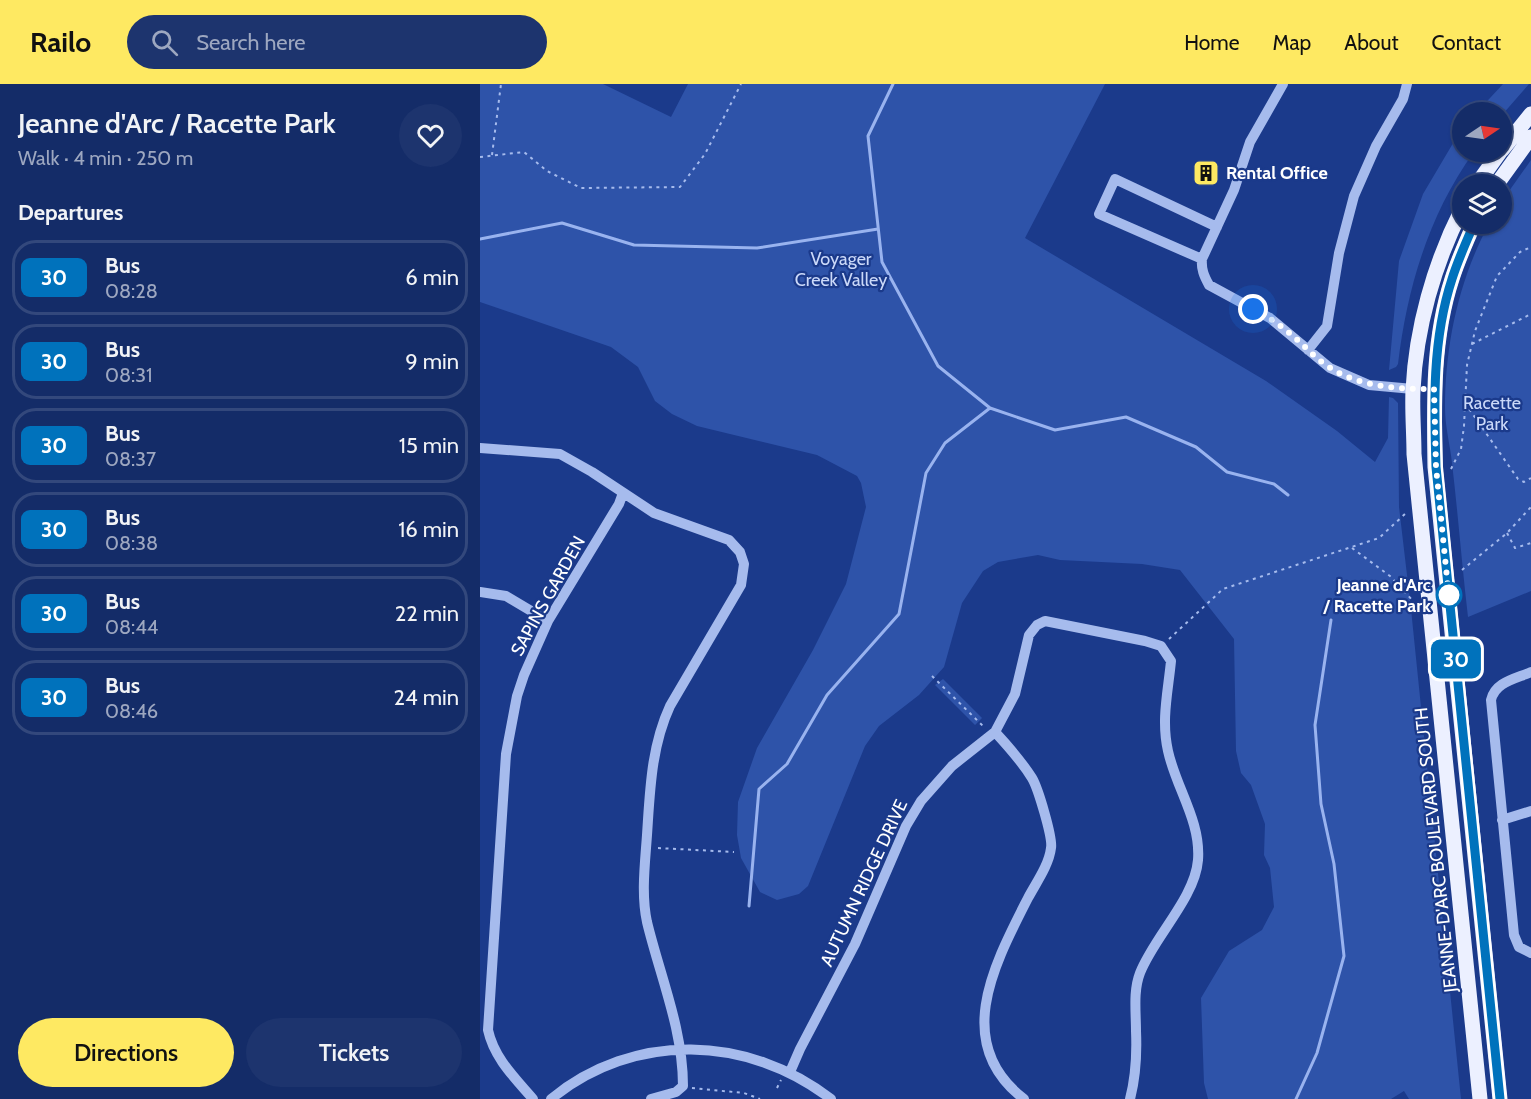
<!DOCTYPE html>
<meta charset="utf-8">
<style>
:root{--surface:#142c68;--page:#1d346e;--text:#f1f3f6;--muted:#9da7c0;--line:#33487c;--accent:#fee962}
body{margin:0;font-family:Cabin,sans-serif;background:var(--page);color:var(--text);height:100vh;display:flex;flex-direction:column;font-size:22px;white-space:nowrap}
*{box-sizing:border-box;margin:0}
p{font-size:20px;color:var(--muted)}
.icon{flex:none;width:33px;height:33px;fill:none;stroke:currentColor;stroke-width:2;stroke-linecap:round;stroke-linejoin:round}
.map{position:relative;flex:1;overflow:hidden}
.side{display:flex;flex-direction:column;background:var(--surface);width:480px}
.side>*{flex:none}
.badge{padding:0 12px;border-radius:9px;font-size:21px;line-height:39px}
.needle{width:39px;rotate:77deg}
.fabs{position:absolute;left:972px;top:18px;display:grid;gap:12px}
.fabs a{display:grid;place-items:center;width:60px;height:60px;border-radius:50%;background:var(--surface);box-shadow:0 2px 4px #0004,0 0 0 2px var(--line);font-size:30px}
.you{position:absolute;width:30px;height:30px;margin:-15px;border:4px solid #fff;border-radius:50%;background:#1a73e8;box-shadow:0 0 0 9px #1a73e833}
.map>.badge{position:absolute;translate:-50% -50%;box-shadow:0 0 0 3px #fff}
h2{padding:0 18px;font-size:22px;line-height:54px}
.round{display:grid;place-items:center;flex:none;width:63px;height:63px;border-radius:32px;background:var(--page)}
.summary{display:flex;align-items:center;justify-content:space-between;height:102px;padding:0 18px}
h1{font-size:28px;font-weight:600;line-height:45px}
.primary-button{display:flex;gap:12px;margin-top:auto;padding:12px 18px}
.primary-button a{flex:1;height:69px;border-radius:36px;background:var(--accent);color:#111;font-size:24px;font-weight:600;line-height:69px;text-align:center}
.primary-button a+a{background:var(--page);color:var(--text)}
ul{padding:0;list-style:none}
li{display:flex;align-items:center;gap:18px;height:75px;margin:0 12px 9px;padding:0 6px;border:3px solid var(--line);border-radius:24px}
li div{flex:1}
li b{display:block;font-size:22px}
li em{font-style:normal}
li .badge{min-width:66px;font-weight:700;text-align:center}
header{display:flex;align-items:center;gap:36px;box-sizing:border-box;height:84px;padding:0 30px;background:var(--accent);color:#111}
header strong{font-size:28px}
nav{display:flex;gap:33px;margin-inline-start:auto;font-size:21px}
.search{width:420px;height:54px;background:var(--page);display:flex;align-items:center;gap:15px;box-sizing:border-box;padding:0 21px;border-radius:33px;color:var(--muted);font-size:22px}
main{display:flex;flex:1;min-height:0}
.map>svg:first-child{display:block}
</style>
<header>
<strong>Railo</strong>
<div class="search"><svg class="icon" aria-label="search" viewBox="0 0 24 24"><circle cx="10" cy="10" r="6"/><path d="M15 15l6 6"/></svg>Search here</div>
<nav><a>Home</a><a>Map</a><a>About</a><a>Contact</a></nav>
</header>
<main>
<section class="side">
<div class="summary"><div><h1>Jeanne d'Arc / Racette Park</h1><p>Walk · 4 min · 250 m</p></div><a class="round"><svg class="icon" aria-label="heart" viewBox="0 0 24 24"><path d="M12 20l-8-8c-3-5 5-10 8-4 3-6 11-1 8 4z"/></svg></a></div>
<h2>Departures</h2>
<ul>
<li><span class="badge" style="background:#0072bc;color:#fff">30</span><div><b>Bus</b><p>08:28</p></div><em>6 min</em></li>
<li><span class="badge" style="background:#0072bc;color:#fff">30</span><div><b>Bus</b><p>08:31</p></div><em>9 min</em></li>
<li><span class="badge" style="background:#0072bc;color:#fff">30</span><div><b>Bus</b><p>08:37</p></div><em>15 min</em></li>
<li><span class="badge" style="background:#0072bc;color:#fff">30</span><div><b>Bus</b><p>08:38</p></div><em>16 min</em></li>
<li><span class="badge" style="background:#0072bc;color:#fff">30</span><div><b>Bus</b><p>08:44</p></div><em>22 min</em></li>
<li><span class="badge" style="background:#0072bc;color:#fff">30</span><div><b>Bus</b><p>08:46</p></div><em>24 min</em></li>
</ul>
<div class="primary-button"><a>Directions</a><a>Tickets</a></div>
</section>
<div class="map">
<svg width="1051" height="1015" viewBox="0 0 1051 1015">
<rect width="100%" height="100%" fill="#1b3a8b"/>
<path fill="#2e53a9" d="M 0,0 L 123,0 L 191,33 L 208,0 L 625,0 L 545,154 L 786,297 L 857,347 L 895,378 L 908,354 L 909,313 L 913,314 L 918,319 L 919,423 L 931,525 L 981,1015 L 929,1015 L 924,1007 L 911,1015 L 728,1015 L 724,999 L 721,914 L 749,867 L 782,846 L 794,823 L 790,784 L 784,771 L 785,740 L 771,701 L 761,689 L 756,667 L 754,555 L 700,486 L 662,480 L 580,476 L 558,471 L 518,478 L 503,487 L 482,519 L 464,583 L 439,611 L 399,642 L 385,662 L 328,802 L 319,810 L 297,816 L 280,808 L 261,774 L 257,751 L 258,718 L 277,664 L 333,566 L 366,500 L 386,423 L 381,399 L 377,392 L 337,371 L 217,342 L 192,330 L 175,317 L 158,283 L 131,263 L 0,218 Z
M 1023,0 L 1049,0 L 1022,31 L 1022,28 L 997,28 Z
M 982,44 L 982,68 L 994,68 C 949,130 927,204 918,280 L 916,283 L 909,286 L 919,177 L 943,110 Z
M 1051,76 L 1051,507 L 988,533 C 982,482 978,430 972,379 C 970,361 965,342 965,324 C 965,261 979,195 1009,140 L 1022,140 L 1022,117 Z
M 463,595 L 502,634 L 495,641 L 455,601 Z"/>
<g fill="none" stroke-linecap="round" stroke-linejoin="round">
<path stroke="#99b3ef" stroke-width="3" d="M 413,0 L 388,52 L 402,178 L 458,282 L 510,324 L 575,346 L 646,333 L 716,363 L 747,388 L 794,400 L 808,411
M 0,155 L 82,139 L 154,161 L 277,164 L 398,145
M 269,822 L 279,705 L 307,680 L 347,611 L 419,530 L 446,389 L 465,359 L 510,324
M 816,1015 L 837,969 L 864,872 L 854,780 L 841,720 L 835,641 L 851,536"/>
<path stroke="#a6bbed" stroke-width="2" stroke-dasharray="3 4.5" stroke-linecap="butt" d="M 12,71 L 21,0
M 0,73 L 44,68 L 67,87 L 101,104 L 200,103 L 225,70 L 261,0
M 992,260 L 1051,230
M 985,319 L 1038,395 L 1044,398 L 1051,394
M 971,385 L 981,365 L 984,342 L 987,281 L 995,247 L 1017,192 L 1040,168 L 1051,163
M 1027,449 L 1035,464 L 1051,459
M 872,464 L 910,492 L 934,518
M 982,486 L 1027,449 L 1051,423
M 689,555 L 743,505 L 899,454 L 925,430
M 452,592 L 504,643
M 178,764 L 254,768
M 212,1004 L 264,1009 L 280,1015
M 297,1004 L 301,996"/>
<path stroke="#a6bbed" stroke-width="10" d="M 803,0 L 770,58 L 754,106 L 722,175 C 721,185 724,192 729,201 L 790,234 L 850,284 L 889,301 L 933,305
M 722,175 L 619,130 L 635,95 L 737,143
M 828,266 L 847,242 L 859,169 L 874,112 L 896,62 L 923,15 L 927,0
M 0,364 L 80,370 L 112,388 L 174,429 L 249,456 L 260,468 L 264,480 L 261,501 L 190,622 C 171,663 170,707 167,751 C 165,780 161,810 167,838 C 180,892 203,945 203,1002 L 196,1008 L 171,1015
M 0,508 L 26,512 L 68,537
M 1051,588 C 1035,595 1015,598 1011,616 L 1034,851 L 1039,863 L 1051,869
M 515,648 C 528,662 542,678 552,694 C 558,704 573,754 571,764 C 569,781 556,799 548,814 C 515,879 471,959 544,1015
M 1022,736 L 1051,727
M 310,988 L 320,965 L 375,860 L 426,742 L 441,717 L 472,682 L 515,648 L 535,610 L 549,551 L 557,541 L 565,537 L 665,557 L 681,562 L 691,577 C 688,608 681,636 688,667 C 696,704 721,737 718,776 C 715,814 674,853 660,889 C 653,907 656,928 656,947 C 657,970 656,992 650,1015
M 53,1015 C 35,994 14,974 8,946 L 26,670 L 37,612 L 44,591 L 68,537 L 139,420 L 143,409
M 71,1015 C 154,947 268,951 351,1015"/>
<path stroke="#ecf0ff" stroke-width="15" d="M 1022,66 L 1051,30
M 997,100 L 1020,68
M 1017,100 L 1051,53
M 982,125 C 954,180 936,244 933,306 C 932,327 934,349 934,370 L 1000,1015
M 994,140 C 986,158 978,176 972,195 C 952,256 954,320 955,383 L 1020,1015"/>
</g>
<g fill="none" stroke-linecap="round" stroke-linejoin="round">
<g stroke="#fff" stroke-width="14">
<path id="line" d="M 994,140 C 986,158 978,176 972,195 C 952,256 954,320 956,383 L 1020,1015"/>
</g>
<use href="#line" stroke="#0072bc" stroke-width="9"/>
<path stroke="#fff" stroke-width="6" stroke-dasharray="0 10.8" d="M 773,225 C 784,231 795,237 804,245 C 818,255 829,268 843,279 C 875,303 915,305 954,305 L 956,383 L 969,514 L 969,511"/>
</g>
<defs>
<g id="building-square" transform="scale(1.35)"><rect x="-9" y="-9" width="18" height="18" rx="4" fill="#fee962" stroke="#1b3a8b"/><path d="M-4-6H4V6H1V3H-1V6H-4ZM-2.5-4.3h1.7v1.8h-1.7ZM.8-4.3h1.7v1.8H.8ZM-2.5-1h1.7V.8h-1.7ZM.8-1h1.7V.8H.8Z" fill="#111"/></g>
</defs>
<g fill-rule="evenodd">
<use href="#building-square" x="726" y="89"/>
</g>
<circle fill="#fff" stroke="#0072bc" stroke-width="3" cx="969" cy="511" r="12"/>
<g text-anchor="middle" stroke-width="4.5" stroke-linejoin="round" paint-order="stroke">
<g font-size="18" font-weight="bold" fill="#fff" stroke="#1b3a8b" text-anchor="start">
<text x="746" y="95">Rental Office</text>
</g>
<g font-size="18" fill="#cbd9f9" stroke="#1b3a8b">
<text x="361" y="181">Voyager<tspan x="361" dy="21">Creek Valley</tspan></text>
<text x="1012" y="325">Racette<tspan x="1012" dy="21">Park</tspan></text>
</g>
<g font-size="18" font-weight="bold" fill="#fff" stroke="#1b3a8b" text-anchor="end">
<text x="951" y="507">Jeanne d'Arc<tspan x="951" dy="21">/ Racette Park</tspan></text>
</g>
<g font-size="18" fill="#fff" stroke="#1b3a8b">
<text transform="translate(68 512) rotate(-61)" y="6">SAPINS GARDEN</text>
<text transform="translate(956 766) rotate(-96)" y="6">JEANNE-D'ARC BOULEVARD SOUTH</text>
<text transform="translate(384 799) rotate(-65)" y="6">AUTUMN RIDGE DRIVE</text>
</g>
</g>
</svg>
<div class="fabs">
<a><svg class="needle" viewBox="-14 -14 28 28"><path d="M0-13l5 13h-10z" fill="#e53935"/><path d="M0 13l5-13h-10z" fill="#9da7c0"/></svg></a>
<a><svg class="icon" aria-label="layers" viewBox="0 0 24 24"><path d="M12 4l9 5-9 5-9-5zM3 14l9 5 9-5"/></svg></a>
</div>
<div class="you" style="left:773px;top:225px"></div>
<b class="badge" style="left:976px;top:575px;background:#0072bc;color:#fff">30</b>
</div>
</main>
